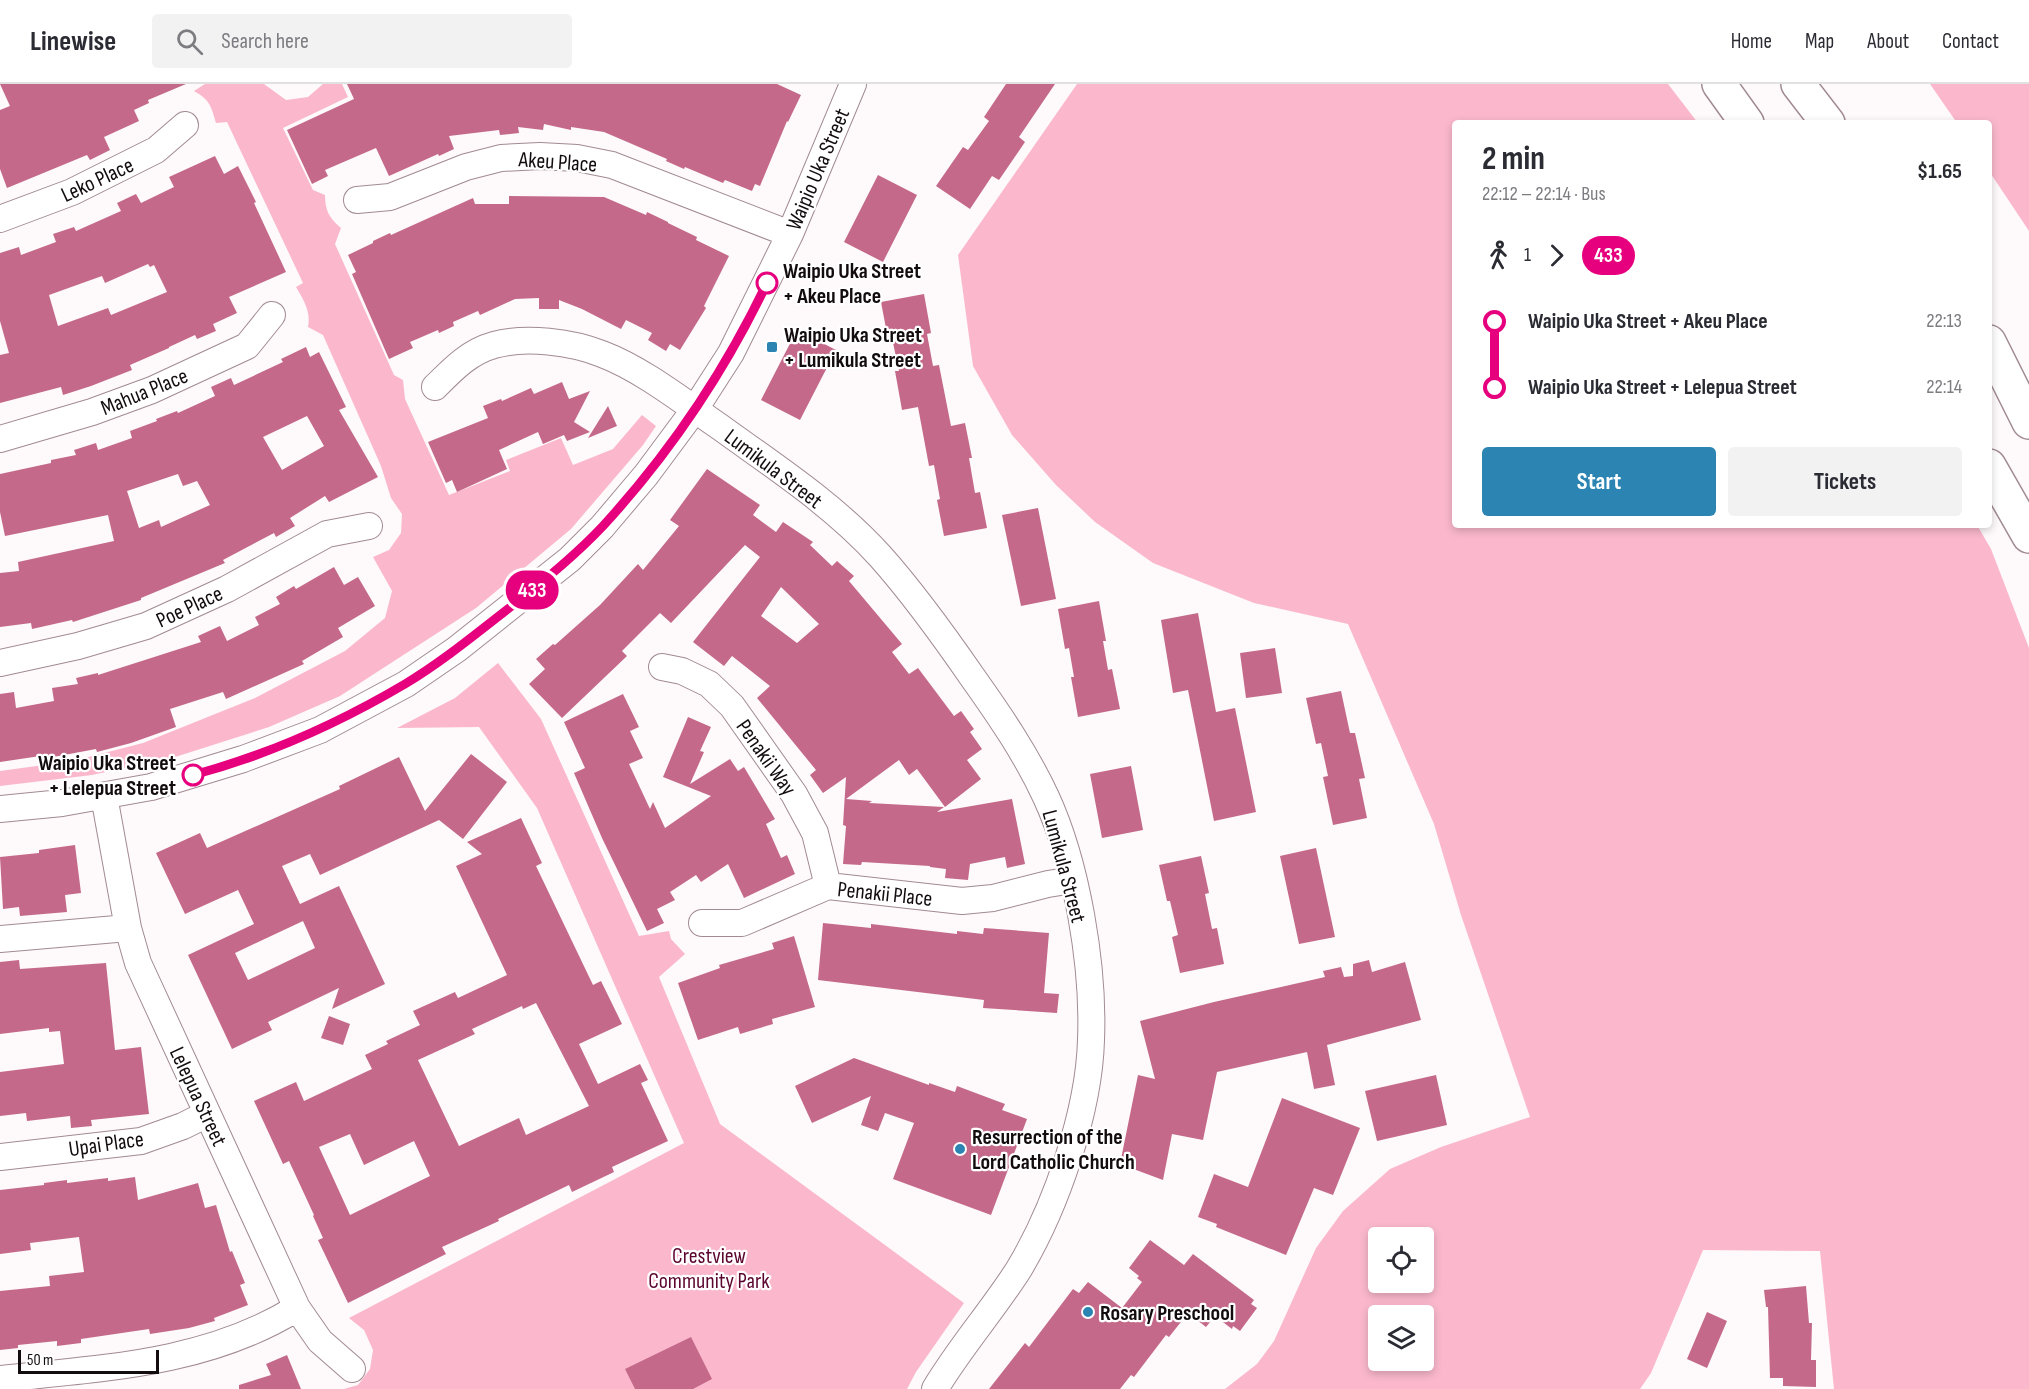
<!DOCTYPE html>
<meta charset="utf-8">
<style>
:root{--surface:#fff;--page:#f2f2f3;--text:#2b2b33;--muted:#7c7c81;--line:#e1e1e2;--accent:#2c84b2}
body{margin:0;font-family:"Sofia Sans Condensed",sans-serif;background:var(--page);color:var(--text);height:100vh;display:flex;flex-direction:column;font-size:22px;white-space:nowrap}
*{box-sizing:border-box;margin:0}
p{font-size:20px;color:var(--muted)}
.icon{flex:none;width:33px;height:33px;fill:none;stroke:currentColor;stroke-width:2;stroke-linecap:round;stroke-linejoin:round}
.map{position:relative;flex:1;overflow:hidden}
.drawer{position:absolute;left:1452px;top:36px;width:540px;height:408px;display:flex;flex-direction:column;background:var(--surface);border-radius:6px;box-shadow:0 3px 9px #0003}
.drawer>*{flex:none}
.badge{padding:0 12px;border-radius:20px;font-size:21px;line-height:39px}
.tools{position:absolute;left:1368px;top:1143px;display:grid;gap:12px}
.tools a{display:grid;place-items:center;width:66px;height:66px;border-radius:6px;background:var(--surface);box-shadow:0 3px 9px #0003;font-size:30px}
.scale{position:absolute;left:18px;bottom:15px;width:141px;box-sizing:border-box;padding-left:6px;border:3px solid #130c0e;border-top:0;font-size:16px;line-height:21px;white-space:nowrap;color:#130c0e;-webkit-text-stroke:4px #fff;paint-order:stroke}
.map>.badge{position:absolute;translate:-50% -50%;box-shadow:0 0 0 3px #fff}
.legs{display:flex;align-items:center;gap:9px;height:66px;padding:0 30px;font-size:20px}
.legs p{margin-inline-start:auto}
.head{display:flex;align-items:center;justify-content:space-between;height:102px;padding:0 30px}
h1{font-size:33px;font-weight:700;line-height:45px}
.primary-button{display:flex;gap:12px;margin-top:auto;padding:12px 30px}
.primary-button a{flex:1;height:69px;border-radius:6px;background:var(--accent);color:#fff;font-size:24px;font-weight:700;line-height:69px;text-align:center}
.primary-button a+a{background:var(--page);color:var(--text)}
ul{padding:0 30px;list-style:none}
li{display:flex;align-items:center;gap:21px;height:66px;font-size:22px}
li i{display:grid;place-items:center;width:9px;height:100%;margin:0 8px;background:currentColor}
li i::after{content:'';width:15px;height:15px;margin:-8px;border:4px solid;border-radius:50%;background:var(--surface)}
li p{margin-inline-start:auto}
li:first-child i{background:linear-gradient(#0000 50%,currentColor 0)}
li:last-child i{background:linear-gradient(currentColor 50%,#0000 0)}
header{display:flex;align-items:center;gap:36px;box-sizing:border-box;height:84px;padding:0 30px;background:var(--surface);border-bottom:2px solid var(--line)}
header strong{font-size:28px}
nav{display:flex;gap:33px;margin-inline-start:auto;font-size:21px}
.search{width:420px;height:54px;background:var(--page);display:flex;align-items:center;gap:15px;box-sizing:border-box;padding:0 21px;border-radius:6px;color:var(--muted);font-size:22px}
.map>svg:first-child{display:block}
</style>
<header>
<strong>Linewise</strong>
<div class="search"><svg class="icon" aria-label="search" viewBox="0 0 24 24"><circle cx="10" cy="10" r="6"/><path d="M15 15l6 6"/></svg>Search here</div>
<nav><a>Home</a><a>Map</a><a>About</a><a>Contact</a></nav>
</header>
<div class="map">
<svg width="2029" height="1305" viewBox="0 0 2029 1305">
<rect width="100%" height="100%" fill="#fef9fa"/>
<path fill="#fbb8cd" fill-rule="evenodd" d="M 205,0 L 264,0 L 286,16 L 308,13 L 323,0 L 342,0 L 348,13 L 283,44 L 313,106 L 325,111 C 325,126 329,134 341,144 L 335,160 L 394,291 L 403,296 L 405,315 L 449,411 L 510,387 L 506,376 L 561,354 L 573,381 L 613,365 L 642,331 L 656,342 L 643,361 L 571,445 L 476,524 L 340,612 L 269,643 L 172,674 L 92,691 L 0,702 L 0,687 L 73,677 L 143,659 L 255,614 L 345,567 L 385,534 L 392,507 L 373,473 L 389,466 L 401,449 L 402,430 L 391,414 L 381,382 L 323,251 L 308,243 C 311,227 304,217 296,203 L 303,199 L 227,38 L 216,39 C 211,22 210,16 194,7 Z
M 1077,0 L 1668,0 L 1698,39 L 1455,39 L 1455,441 L 1977,441 L 1991,465 L 2029,564 L 2029,1305 L 1834,1305 L 1820,1167 L 1703,1166 L 1651,1289 L 1640,1305 L 1225,1305 L 1257,1280 L 1274,1257 L 1316,1164 L 1343,1127 L 1390,1085 L 1441,1063 L 1530,1033 L 1461,831 L 1434,740 L 1348,540 L 1254,519 L 1153,479 L 1095,438 L 1056,401 L 1012,351 L 973,282 L 958,171 ZM 1378,1154 L 1424,1154 L 1424,1198 L 1378,1198 ZM 1378,1232 L 1424,1232 L 1424,1276 L 1378,1276 Z
M 1930,0 L 2029,0 L 2029,147 L 1989,87 L 1989,39 L 1957,39 Z
M 498,579 L 541,635 L 639,852 L 669,847 L 671,855 L 685,870 L 659,893 L 720,1040 L 964,1219 L 916,1288 L 907,1305 L 344,1305 L 358,1301 L 370,1285 L 373,1266 L 364,1246 L 349,1234 L 684,1059 L 537,724 L 479,643 L 397,644 L 455,614 Z"/>
<path fill="#c46989" fill-rule="evenodd" d="M 0,0 L 186,0 L 148,16 L 149,19 L 134,26 L 139,37 L 104,53 L 110,66 L 90,76 L 87,71 L 7,104 L 0,85 L 0,26 L 10,22 Z
M 347,0 L 777,0 L 801,11 L 788,38 L 787,37 L 760,102 L 755,100 L 752,107 L 725,96 L 723,99 L 685,83 L 684,85 L 666,77 L 667,75 L 604,48 L 571,43 L 571,46 L 544,40 L 543,46 L 518,43 L 519,49 L 500,51 L 499,46 L 449,52 L 454,65 L 439,72 L 438,70 L 389,92 L 376,64 L 325,86 L 328,92 L 312,100 L 287,46 L 354,15 Z
M 1006,0 L 1055,0 L 1019,53 L 1025,58 L 999,96 L 992,92 L 970,125 L 936,102 L 963,63 L 968,66 L 989,37 L 984,33 Z
M 215,72 L 224,90 L 238,82 L 256,118 L 254,119 L 286,188 L 229,213 L 237,229 L 213,240 L 216,247 L 197,255 L 195,251 L 169,263 L 169,264 L 130,281 L 132,286 L 91,302 L 63,311 L 61,303 L 0,319 L 0,271 L 9,269 L 0,237 L 0,169 L 19,163 L 21,171 L 56,158 L 53,150 L 74,143 L 76,147 L 121,127 L 117,119 L 136,110 L 141,119 L 174,103 L 169,93 ZM 148,180 L 150,183 L 154,181 L 167,208 L 111,231 L 108,224 L 58,242 L 49,211 L 102,192 L 105,199 Z
M 878,91 L 917,111 L 883,178 L 844,158 Z
M 509,112 L 604,113 L 646,131 L 647,128 L 668,138 L 668,139 L 697,153 L 696,156 L 729,172 L 704,222 L 706,224 L 680,266 L 670,260 L 666,267 L 648,256 L 652,249 L 626,236 L 621,245 L 582,225 L 559,216 L 559,225 L 539,225 L 539,214 L 515,215 L 480,231 L 478,227 L 453,238 L 454,242 L 439,249 L 438,246 L 410,258 L 413,264 L 389,275 L 352,190 L 356,188 L 348,171 L 373,159 L 373,157 L 390,149 L 391,151 L 473,114 L 475,120 L 509,120 Z
M 924,210 L 931,249 L 927,250 L 933,282 L 939,281 L 951,342 L 965,339 L 972,374 L 969,374 L 975,409 L 980,408 L 987,444 L 944,452 L 937,416 L 940,415 L 934,381 L 929,382 L 918,323 L 902,326 L 895,287 L 899,287 L 892,254 L 888,255 L 881,218 Z
M 797,246 L 836,266 L 800,336 L 761,316 Z
M 306,263 L 310,273 L 319,268 L 346,323 L 339,326 L 378,393 L 329,418 L 325,412 L 290,434 L 295,442 L 276,453 L 274,449 L 223,476 L 225,479 L 141,514 L 141,516 L 73,538 L 72,536 L 32,545 L 31,539 L 0,543 L 0,489 L 19,487 L 18,478 L 114,457 L 108,431 L 5,452 L 0,428 L 0,390 L 51,379 L 51,376 L 76,371 L 74,366 L 96,359 L 98,366 L 132,354 L 130,347 L 157,337 L 156,335 L 177,327 L 178,329 L 215,312 L 211,303 L 231,294 L 234,301 L 283,278 L 281,275 ZM 307,332 L 324,362 L 282,386 L 263,353 ZM 178,390 L 183,402 L 197,397 L 210,421 L 161,443 L 159,436 L 139,444 L 127,407 Z
M 562,298 L 569,315 L 590,307 L 574,338 L 590,348 L 567,357 L 564,351 L 543,360 L 538,348 L 499,366 L 507,385 L 457,408 L 452,396 L 446,399 L 428,358 L 488,334 L 483,322 L 501,315 L 502,317 L 531,304 L 534,310 Z
M 608,322 L 617,342 L 588,354 Z
M 707,385 L 760,421 L 753,431 L 776,448 L 783,438 L 813,458 L 810,461 L 832,482 L 837,477 L 854,492 L 849,497 L 902,560 L 892,568 L 909,590 L 918,584 L 954,632 L 961,627 L 974,645 L 970,648 L 982,665 L 967,676 L 981,695 L 945,723 L 917,685 L 909,691 L 899,676 L 846,715 L 872,717 L 869,719 L 944,723 L 937,728 L 1012,715 L 1025,780 L 1007,784 L 1005,773 L 970,780 L 968,796 L 945,794 L 946,785 L 930,783 L 930,782 L 862,778 L 861,781 L 843,780 L 846,742 L 843,741 L 846,693 L 823,709 L 810,691 L 816,686 L 757,614 L 770,602 L 732,572 L 724,582 L 693,558 L 760,473 L 745,461 L 671,539 L 660,529 L 622,567 L 627,572 L 562,634 L 529,600 L 545,585 L 536,575 L 553,560 L 555,561 L 600,521 L 638,480 L 643,486 L 679,442 L 670,436 ZM 781,503 L 819,540 L 797,559 L 761,532 Z
M 1038,424 L 1056,515 L 1021,522 L 1002,431 Z
M 334,483 L 344,501 L 358,493 L 375,522 L 338,544 L 343,553 L 302,577 L 304,580 L 226,615 L 223,608 L 170,625 L 176,643 L 131,659 L 97,668 L 96,665 L 48,674 L 47,671 L 0,678 L 0,610 L 14,608 L 16,624 L 54,617 L 52,604 L 78,600 L 76,594 L 98,589 L 98,591 L 201,558 L 198,552 L 220,542 L 227,557 L 259,541 L 255,533 L 280,520 L 276,513 L 294,502 L 296,505 Z
M 1099,517 L 1106,557 L 1103,557 L 1108,586 L 1112,585 L 1120,625 L 1078,633 L 1071,593 L 1074,593 L 1069,564 L 1065,565 L 1058,525 Z
M 1198,529 L 1216,628 L 1235,624 L 1256,728 L 1214,737 L 1188,606 L 1173,609 L 1161,536 Z
M 1275,564 L 1282,609 L 1246,614 L 1240,569 Z
M 1341,607 L 1350,649 L 1355,649 L 1365,694 L 1359,695 L 1367,734 L 1333,741 L 1323,693 L 1328,692 L 1321,659 L 1316,660 L 1306,614 Z
M 623,610 L 639,643 L 630,647 L 643,674 L 629,680 L 650,725 L 653,718 L 665,744 L 711,712 L 663,693 L 688,633 L 711,643 L 700,667 L 704,668 L 690,700 L 730,675 L 738,687 L 744,683 L 775,735 L 766,740 L 781,774 L 787,771 L 795,790 L 744,814 L 728,780 L 701,798 L 696,791 L 670,808 L 675,816 L 657,825 L 664,839 L 647,847 L 602,754 L 574,689 L 585,684 L 564,638 Z
M 471,670 L 507,698 L 463,755 L 439,736 L 320,791 L 310,770 L 282,782 L 300,820 L 339,802 L 385,900 L 332,925 L 339,904 L 268,938 L 272,946 L 232,965 L 188,871 L 254,840 L 238,806 L 185,830 L 156,769 L 200,749 L 207,764 L 340,705 L 339,702 L 399,673 L 425,727 ZM 303,837 L 315,864 L 248,896 L 235,869 Z
M 1131,682 L 1143,746 L 1102,754 L 1090,690 Z
M 521,734 L 542,779 L 536,782 L 593,901 L 601,897 L 622,940 L 579,960 L 598,1000 L 640,980 L 648,996 L 641,999 L 668,1057 L 612,1083 L 614,1088 L 572,1108 L 569,1101 L 498,1135 L 499,1137 L 442,1163 L 446,1170 L 348,1219 L 318,1156 L 323,1154 L 313,1132 L 314,1131 L 289,1077 L 283,1080 L 254,1017 L 296,998 L 304,1017 L 372,985 L 365,971 L 388,960 L 386,957 L 420,941 L 413,927 L 455,908 L 458,914 L 507,891 L 456,782 L 482,770 L 467,758 ZM 536,919 L 589,1022 L 526,1051 L 519,1034 L 459,1062 L 418,976 L 475,950 L 472,945 L 522,922 L 523,925 ZM 350,1050 L 364,1081 L 414,1057 L 430,1092 L 350,1131 L 319,1063 Z
M 75,761 L 81,809 L 65,811 L 67,828 L 20,832 L 19,823 L 3,825 L 0,773 L 39,769 L 39,766 Z
M 1316,764 L 1335,853 L 1299,860 L 1280,772 Z
M 1201,772 L 1209,809 L 1205,810 L 1212,845 L 1217,844 L 1224,880 L 1180,889 L 1172,853 L 1178,851 L 1170,817 L 1167,817 L 1159,781 Z
M 823,839 L 871,844 L 871,840 L 957,850 L 957,847 L 983,850 L 984,844 L 1049,849 L 1044,909 L 1059,910 L 1057,929 L 983,924 L 984,916 L 818,896 Z
M 794,852 L 815,923 L 772,935 L 773,940 L 740,950 L 738,943 L 698,956 L 678,899 L 720,884 L 719,881 L 774,865 L 772,859 Z
M 19,876 L 20,885 L 106,879 L 115,966 L 141,963 L 149,1030 L 91,1036 L 92,1042 L 71,1044 L 70,1032 L 27,1037 L 26,1029 L 0,1032 L 0,988 L 64,980 L 60,947 L 49,948 L 49,944 L 0,950 L 0,878 Z
M 1369,876 L 1372,888 L 1405,878 L 1421,936 L 1327,961 L 1335,1001 L 1314,1005 L 1307,968 L 1217,988 L 1203,1056 L 1172,1050 L 1163,1096 L 1120,1080 L 1138,991 L 1155,995 L 1140,937 L 1214,918 L 1325,893 L 1323,887 L 1341,883 L 1344,893 L 1353,892 L 1353,880 Z
M 329,932 L 350,940 L 343,961 L 321,954 Z
M 854,974 L 929,1001 L 929,999 L 955,1008 L 957,1002 L 1005,1020 L 1002,1026 L 1027,1035 L 991,1131 L 893,1095 L 914,1039 L 885,1029 L 878,1047 L 861,1041 L 871,1012 L 812,1039 L 795,1002 Z
M 1436,991 L 1447,1041 L 1377,1057 L 1365,1007 Z
M 1282,1014 L 1360,1044 L 1333,1111 L 1314,1104 L 1286,1171 L 1216,1143 L 1217,1140 L 1198,1133 L 1214,1090 L 1248,1103 Z
M 135,1093 L 138,1116 L 198,1099 L 205,1124 L 216,1121 L 230,1168 L 232,1167 L 245,1199 L 240,1201 L 248,1221 L 214,1234 L 215,1237 L 189,1244 L 150,1250 L 149,1245 L 81,1255 L 81,1259 L 57,1262 L 57,1257 L 18,1261 L 18,1264 L 0,1266 L 0,1207 L 50,1202 L 49,1192 L 84,1188 L 79,1153 L 30,1159 L 31,1166 L 0,1170 L 0,1106 L 44,1101 L 44,1099 L 67,1096 L 67,1099 L 108,1094 L 108,1097 Z
M 1150,1156 L 1184,1181 L 1193,1170 L 1254,1216 L 1251,1220 L 1257,1224 L 1240,1247 L 1233,1242 L 1232,1245 L 1215,1232 L 1206,1243 L 1188,1229 L 1169,1253 L 1166,1251 L 1134,1293 L 1131,1291 L 1120,1305 L 989,1305 L 1025,1259 L 1029,1263 L 1073,1205 L 1079,1209 L 1088,1198 L 1122,1224 L 1142,1198 L 1137,1194 L 1139,1192 L 1129,1184 Z
M 1806,1202 L 1809,1239 L 1812,1239 L 1811,1276 L 1816,1276 L 1816,1303 L 1783,1302 L 1783,1294 L 1770,1294 L 1768,1223 L 1766,1223 L 1764,1206 Z
M 1707,1228 L 1727,1237 L 1707,1284 L 1687,1275 Z
M 691,1253 L 712,1295 L 693,1305 L 635,1305 L 625,1285 Z
M 287,1271 L 301,1305 L 239,1305 L 239,1301 L 271,1291 L 266,1280 Z"/>
<g fill="none" stroke-linecap="round" stroke-linejoin="round">
<g stroke="#a18b91" stroke-width="28">
<path id="minor" d="M 357,116 L 390,113 L 466,83 L 501,74 L 540,72 L 577,74 L 612,81 L 790,150
M 0,135 L 72,108 L 156,66 L 185,41
M 435,303 C 453,285 469,268 494,261 C 526,252 572,258 602,270 C 642,285 685,319 720,343 C 775,383 834,421 880,472 C 914,510 944,552 973,594 C 1000,632 1026,670 1046,713 C 1077,780 1094,882 1091,956 C 1089,1028 1056,1123 1019,1185 C 993,1226 960,1263 935,1305
M 0,355 L 92,328 L 152,306 L 247,262 L 272,231
M 0,579 L 78,562 L 146,542 L 227,505 L 327,450 L 369,442
M 662,583 L 682,587 L 709,600 L 732,622 L 794,710 L 815,749 L 828,802
M 104,712 L 128,844 L 138,879 L 297,1224 L 320,1257 L 352,1285
M 0,725 L 62,719 L 151,703 L 243,675 L 320,646 L 406,600 L 457,565 L 570,475 L 602,443 L 646,391 L 695,325 L 731,269 L 790,150 L 853,0
M 702,839 L 742,839 L 828,802 L 962,817 L 993,814 L 1048,800 L 1073,796
M 0,855 L 128,844
M 0,1073 L 141,1057 L 183,1042 L 207,1030
M 0,1295 C 103,1284 207,1280 297,1224"/>
</g>
<g stroke="#a18b91" stroke-width="36">
<path id="highway" d="M 1719,0 L 1747,39
M 1798,0 L 1828,39
M 1989,258 L 2029,338
M 1989,382 L 2029,452"/>
</g>
<use href="#minor" stroke="#fff" stroke-width="26"/>
<use href="#highway" stroke="#fff" stroke-width="33"/>
</g>
<g fill="none" stroke-linecap="round" stroke-linejoin="round">
<g stroke="#fff" stroke-width="14">
<path id="line-1" d="M 193,691 C 268,671 339,639 405,600 C 440,579 472,553 504,528 C 538,502 573,474 603,442 C 669,370 725,287 767,199"/>
</g>
<use href="#line-1" stroke="#e6007e" stroke-width="9"/>
</g>
<g fill="#fff" stroke="#e6007e" stroke-width="3">
<circle cx="767" cy="199" r="10"/>
<circle cx="193" cy="691" r="10"/>
</g>
<g fill="#2c84b2" stroke="#fff" stroke-width="2">
<rect x="766" y="257" width="12" height="12" rx="3"/>
<circle cx="960" cy="1065" r="6"/>
<circle cx="1088" cy="1228" r="6"/>
</g>
<g text-anchor="middle" stroke-width="4.5" stroke-linejoin="round" paint-order="stroke">
<g font-size="22" fill="#130c0e" stroke="#fff">
<text transform="translate(558 77) rotate(4)" y="8">Akeu Place</text>
<text transform="translate(817 85) rotate(-67)" y="8">Waipio Uka Street</text>
<text transform="translate(97 95) rotate(-25)" y="8">Leko Place</text>
<text transform="translate(144 307) rotate(-22)" y="8">Mahua Place</text>
<text transform="translate(774 384) rotate(37)" y="8">Lumikula Street</text>
<text transform="translate(189 522) rotate(-25)" y="8">Poe Place</text>
<text transform="translate(767 673) rotate(55)" y="8">Penakii Way</text>
<text transform="translate(1065 782) rotate(75)" y="8">Lumikula Street</text>
<text transform="translate(885 809) rotate(6)" y="8">Penakii Place</text>
<text transform="translate(199 1012) rotate(65)" y="8">Lelepua Street</text>
<text transform="translate(106 1059) rotate(-8)" y="8">Upai Place</text>
</g>
<g font-size="22" font-weight="bold" fill="#130c0e" stroke="#fff" text-anchor="start">
<text x="783" y="194">Waipio Uka Street<tspan x="783" dy="25">+ Akeu Place</tspan></text>
<text x="176" y="686" text-anchor="end">Waipio Uka Street<tspan x="176" dy="25">+ Lelepua Street</tspan></text>
</g>
<g font-size="22" font-weight="bold" fill="#130c0e" stroke="#fff" text-anchor="start">
<text x="784" y="258">Waipio Uka Street<tspan x="784" dy="25">+ Lumikula Street</tspan></text>
<text x="972" y="1060">Resurrection of the<tspan x="972" dy="25">Lord Catholic Church</tspan></text>
<text x="1100" y="1236">Rosary Preschool</text>
</g>
<g font-size="22" fill="#5c052f" stroke="#fff">
<text x="709" y="1179">Crestview<tspan x="709" dy="25">Community Park</tspan></text>
</g>
</g>
</svg>
<div class="tools">
<a><svg class="icon" aria-label="locate" viewBox="0 0 24 24"><circle cx="12" cy="12" r="6"/><path d="M12 2v4M12 18v4M2 12h4M18 12h4"/></svg></a>
<a><svg class="icon" aria-label="layers" viewBox="0 0 24 24"><path d="M12 4l9 5-9 5-9-5zM3 14l9 5 9-5"/></svg></a>
</div>
<div class="scale">50 m</div>
<b class="badge" style="left:532px;top:506px;background:#e6007e;color:#fff">433</b>
<section class="drawer">
<div class="head"><div><h1>2 min</h1><p>22:12 – 22:14 · Bus</p></div><b>$1.65</b></div>
<div class="legs"><svg class="icon" aria-label="walk" viewBox="0 0 24 24"><circle cx="13" cy="4" r="2"/><path d="M13 8l-2 6 4 7M11 14l-3 7M7 12l3-4h3l4 4"/></svg>1<svg class="icon" aria-label="forward" viewBox="0 0 24 24"><path d="M9 5l7 7-7 7"/></svg><b class="badge" style="background:#e6007e;color:#fff">433</b></div>
<ul>
<li><i style="color:#e6007e"></i><b>Waipio Uka Street + Akeu Place</b><p>22:13</p></li>
<li><i style="color:#e6007e"></i><b>Waipio Uka Street + Lelepua Street</b><p>22:14</p></li>
</ul>
<div class="primary-button"><a>Start</a><a>Tickets</a></div>
</section>
</div>
